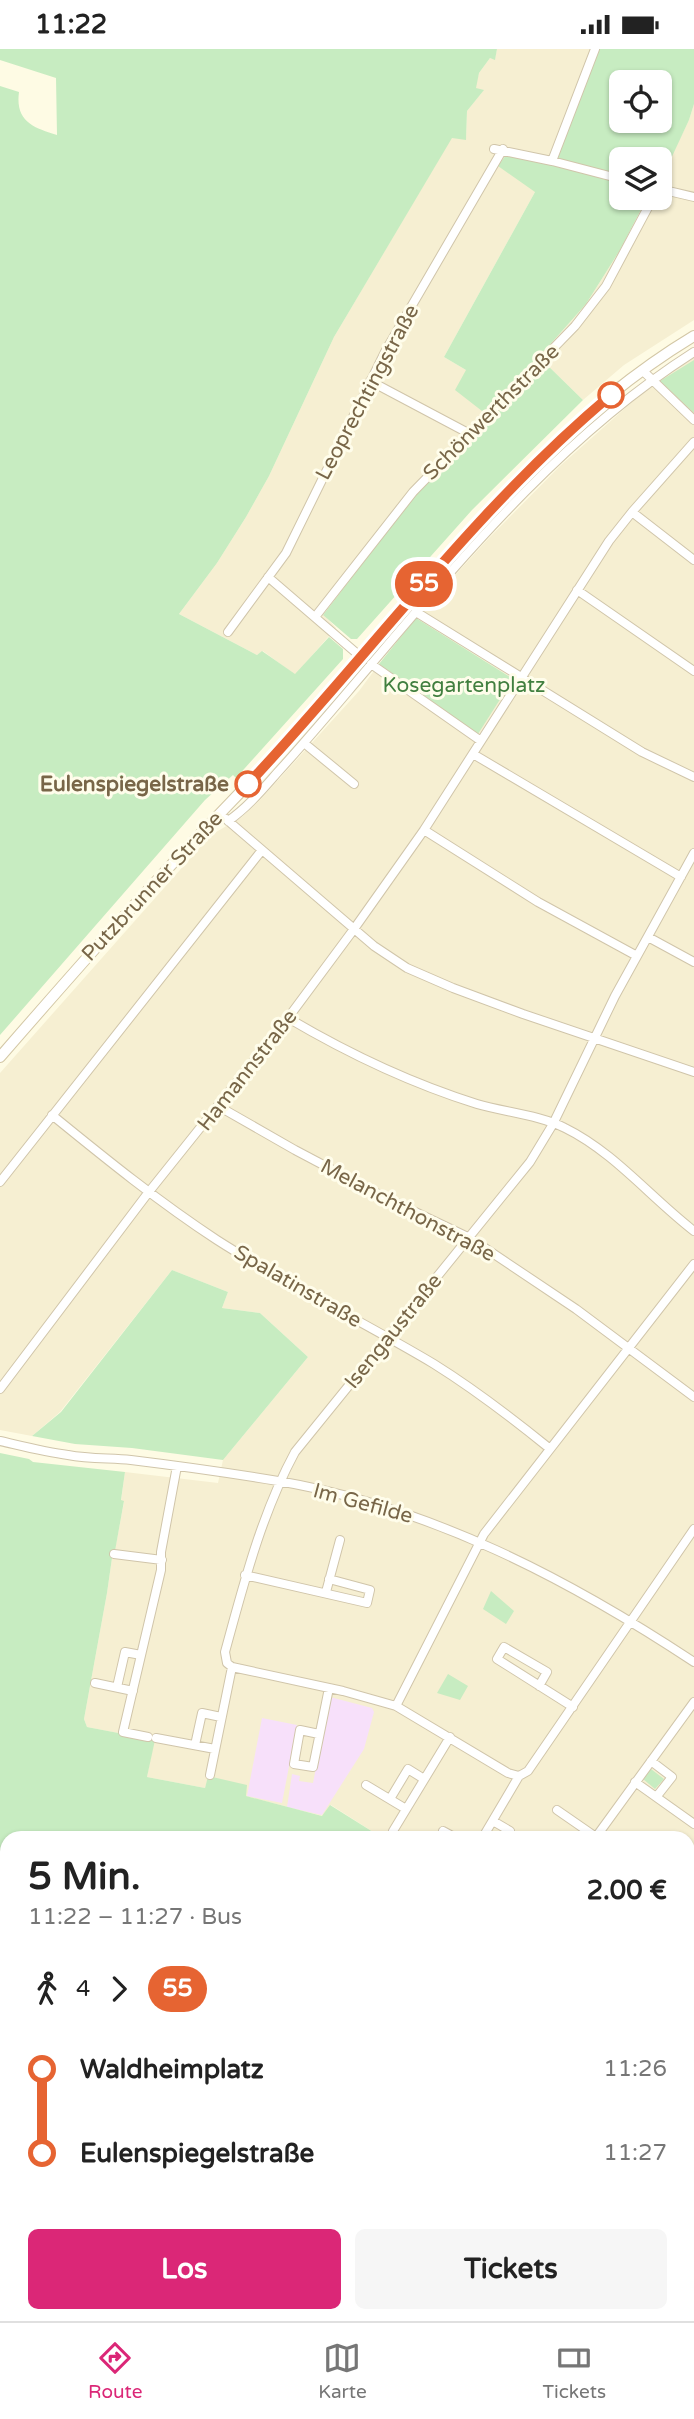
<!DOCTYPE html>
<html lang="de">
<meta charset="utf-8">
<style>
:root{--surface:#fff;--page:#f6f6f6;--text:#222;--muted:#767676;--line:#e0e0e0;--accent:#db2777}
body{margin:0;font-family:"Varela Round",sans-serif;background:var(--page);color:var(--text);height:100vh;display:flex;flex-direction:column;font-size:26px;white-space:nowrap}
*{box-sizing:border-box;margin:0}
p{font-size:23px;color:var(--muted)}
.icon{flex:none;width:38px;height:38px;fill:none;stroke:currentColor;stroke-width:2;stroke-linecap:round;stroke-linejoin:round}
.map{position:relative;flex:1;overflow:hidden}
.details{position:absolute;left:0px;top:1782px;width:695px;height:492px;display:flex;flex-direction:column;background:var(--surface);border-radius:21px 21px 0 0;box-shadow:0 2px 5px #0004}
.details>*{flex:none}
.badge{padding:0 14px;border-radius:23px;font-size:24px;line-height:46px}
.controls{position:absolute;left:609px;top:21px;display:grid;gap:14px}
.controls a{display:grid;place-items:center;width:63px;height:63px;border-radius:10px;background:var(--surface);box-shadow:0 2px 5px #0004;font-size:35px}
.map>.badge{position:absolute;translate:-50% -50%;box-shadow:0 0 0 4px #fff}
.legs{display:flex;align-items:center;gap:10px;height:77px;padding:0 28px;font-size:23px}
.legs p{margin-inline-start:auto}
.overview{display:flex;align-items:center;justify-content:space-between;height:119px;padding:0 28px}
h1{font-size:38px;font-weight:800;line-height:52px}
.button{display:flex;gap:14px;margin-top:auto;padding:14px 28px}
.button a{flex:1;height:80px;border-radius:10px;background:var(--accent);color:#fff;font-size:28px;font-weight:800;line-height:80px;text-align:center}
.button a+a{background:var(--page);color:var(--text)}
ul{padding:0 28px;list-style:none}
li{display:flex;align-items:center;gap:24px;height:84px;font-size:26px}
li i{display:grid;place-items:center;width:10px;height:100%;margin:0 9px;background:currentColor}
li i::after{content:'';width:18px;height:18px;margin:-9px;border:5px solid;border-radius:50%;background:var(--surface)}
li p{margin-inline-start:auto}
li:first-child i{background:linear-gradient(#0000 50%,currentColor 0)}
li:last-child i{background:linear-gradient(currentColor 50%,#0000 0)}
.status{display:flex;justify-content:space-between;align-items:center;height:49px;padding:0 35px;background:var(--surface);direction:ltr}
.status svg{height:19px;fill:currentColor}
.tabs{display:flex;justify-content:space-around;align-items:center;height:98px;border-top:2px solid var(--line);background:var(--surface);font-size:19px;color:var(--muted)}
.tabs a{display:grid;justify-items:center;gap:4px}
.tabs .on{color:var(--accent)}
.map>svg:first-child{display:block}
</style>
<div class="status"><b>11:22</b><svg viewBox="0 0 49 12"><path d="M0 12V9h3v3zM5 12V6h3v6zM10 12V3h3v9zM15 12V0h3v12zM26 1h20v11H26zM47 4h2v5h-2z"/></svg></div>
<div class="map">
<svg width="694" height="2272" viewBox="0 0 694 2272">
<rect width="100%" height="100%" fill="#fefbe4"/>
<path fill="#f6efd2" d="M 497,0 L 599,0 L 555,117 L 535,143 L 444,308 L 466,321 L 491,369 L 415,446 L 323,565 L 336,579 L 295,626 L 263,602 L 257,606 L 179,565 L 217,514 L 246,468 L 269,427 L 334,288 L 452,88 L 466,90 L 467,62 L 483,42 L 475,39 L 479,24 L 490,9 L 495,10 Z
M 694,55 L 694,271 L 624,316 L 583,351 L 539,308 L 586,255 L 620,201 L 647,149 L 660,149 L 660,130 L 689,71 Z
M 694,308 L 694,2022 L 688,2017 L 688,1788 L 400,1788 L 390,1783 L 386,1788 L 381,1788 L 331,1756 L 323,1767 L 245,1747 L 208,1728 L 205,1739 L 147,1728 L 154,1691 L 87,1678 L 84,1670 L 107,1544 L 113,1502 L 115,1501 L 124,1453 L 121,1452 L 125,1423 L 218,1434 L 223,1411 L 308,1308 L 260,1264 L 222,1259 L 228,1243 L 172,1221 L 60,1363 L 32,1387 L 0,1381 L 0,1024 L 211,786 L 242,768 L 260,751 L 359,642 L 379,615 L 478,684 L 513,630 L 416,569 L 488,490 L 560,417 L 658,330 Z"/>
<path fill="#f7e0fa" d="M 330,1648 L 372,1659 L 374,1663 L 364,1700 L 322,1766 L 287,1758 L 292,1725 L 300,1727 L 299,1732 L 313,1734 Z
M 262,1669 L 297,1676 L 282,1754 L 247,1747 Z"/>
<path fill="#c7ecc1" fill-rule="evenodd" d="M 0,0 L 497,0 L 495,11 L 490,9 L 479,24 L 476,39 L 484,41 L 467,62 L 466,91 L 452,89 L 334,288 L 269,427 L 246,468 L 217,514 L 179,565 L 257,606 L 262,602 L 295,625 L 329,588 L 343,600 L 343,610 L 236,729 L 233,726 L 205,751 L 0,986 L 0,37 L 19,43 C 15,72 33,79 57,86 L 56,29 L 0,11 Z
M 599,0 L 694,0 L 694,55 L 689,71 L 662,129 L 660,130 L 660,110 L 621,110 L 621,149 L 647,149 L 620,201 L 586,255 L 539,308 L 583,351 L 472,461 L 357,590 L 351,590 L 323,566 L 415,446 L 491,369 L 455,341 L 466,321 L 444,308 L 535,143 L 498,117 L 506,106 L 555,116 ZM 621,33 L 660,33 L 660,72 L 621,72 Z
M 694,311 L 694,364 L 660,332 Z
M 416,569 L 513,630 L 478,685 L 379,615 Z
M 172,1221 L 228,1243 L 222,1259 L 260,1264 L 308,1308 L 223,1411 L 132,1399 L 75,1395 L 32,1387 L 61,1363 Z
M 0,1404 L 29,1410 L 33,1413 L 125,1423 L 121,1451 L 124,1452 L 115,1502 L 113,1502 L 107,1544 L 84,1670 L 87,1678 L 155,1691 L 147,1728 L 205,1739 L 208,1727 L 247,1736 L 246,1747 L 322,1767 L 330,1756 L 381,1788 L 7,1788 L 7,1828 L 0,1824 Z
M 491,1542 L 514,1562 L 506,1575 L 483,1560 Z
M 448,1625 L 468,1637 L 460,1651 L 437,1644 Z
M 651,1720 L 664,1730 L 655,1740 L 643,1730 Z
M 7,2174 L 7,2266 L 89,2266 L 84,2272 L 0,2272 L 0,2182 Z
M 129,2266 L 326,2266 L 321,2272 L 127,2272 Z
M 396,2266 L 490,2266 L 486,2272 L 392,2272 Z"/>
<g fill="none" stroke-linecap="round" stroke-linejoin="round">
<g stroke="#d0c5aa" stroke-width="10">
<path id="street" d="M 494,100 L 552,112 L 621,130
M 552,112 L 595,0
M 660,140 L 694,148
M 642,321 L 694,371
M 370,332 L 470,385
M 632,463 L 694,511
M 268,528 L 361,608
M 577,541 L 694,622
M 416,563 L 642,703 L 694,728
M 315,568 L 413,443 L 575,277 L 606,237 L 653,149
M 228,583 L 286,504 L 386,301 L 503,100
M 371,615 L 481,692
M 304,694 L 354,735
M 473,705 L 681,828
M 226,770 L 374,897 L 407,919 L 453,939 L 523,965 L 694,1023
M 228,772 C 247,759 262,741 277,724 C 308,690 338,654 368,619 C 466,504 565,385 694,303
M 424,781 L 538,853 L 637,907
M 648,888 L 694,913
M 288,969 C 349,1005 410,1034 477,1055 C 504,1063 540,1066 565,1079 C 614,1103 651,1149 694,1182
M 218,1057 L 295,1101 L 382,1147 L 470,1189 L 576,1260 L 694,1348
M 52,1066 C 106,1110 159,1153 217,1191 C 287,1236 362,1272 434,1315 C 474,1340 512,1369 549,1399
M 0,1133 L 262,801
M 0,1340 L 148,1144 L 288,969 L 354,880 L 424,781 L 609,492 L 632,463 L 694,393
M 0,1392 C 22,1397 45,1403 68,1406 C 89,1410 110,1409 131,1411 C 180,1417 230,1424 278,1432 C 430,1458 567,1529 694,1613
M 114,1505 L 162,1511
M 245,1526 L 367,1554 L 370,1541 L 329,1530
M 326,1543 L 340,1491
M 95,1634 L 133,1642
M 539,1637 L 547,1623 L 504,1598 L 497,1610 L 573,1658
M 117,1638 L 125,1603 L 141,1606
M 396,1657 L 484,1485 L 694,1215
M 319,1685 L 300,1681 L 294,1715 L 313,1718 L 329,1639
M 148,1688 L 123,1683 L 161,1521 L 161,1503 L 177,1417
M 156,1689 L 215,1700
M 195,1696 L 202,1664 L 221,1668
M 651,1712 L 672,1728 L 657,1747
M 210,1726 L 232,1618
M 519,1727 L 508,1724 L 396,1657 L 343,1642 L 232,1618 L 227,1614 L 225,1603 C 244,1534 261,1466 295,1403 L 530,1113 L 553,1075 L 615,947 L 694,804
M 635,1733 L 694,1775
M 366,1736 L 406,1760
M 390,1750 L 408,1720 L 424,1730
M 557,1761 L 596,1788
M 493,1772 L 510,1782 L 506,1788
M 393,1782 L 450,1688
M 443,1782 L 454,1788
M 483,1788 L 519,1727 L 528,1722 L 694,1480
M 596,1788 L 694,1653
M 688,1833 L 694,1825
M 688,1931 L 694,1935
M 0,1982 L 7,1987
M 96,2272 L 100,2266"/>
</g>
<g stroke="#d3c7a6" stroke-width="12">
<path id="secondary" d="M 0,1008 C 53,947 106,886 161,827 C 209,775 259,725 306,673 C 426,537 536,382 694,287"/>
</g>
<use href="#street" stroke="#fff" stroke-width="8"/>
<use href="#secondary" stroke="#fff" stroke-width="10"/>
</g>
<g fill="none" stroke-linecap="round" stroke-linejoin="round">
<g stroke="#fff" stroke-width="16">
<path id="line-1" d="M 248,735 C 370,605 475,460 611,346"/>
</g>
<use href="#line-1" stroke="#e66432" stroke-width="10"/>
</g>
<g fill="#fff" stroke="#e66432" stroke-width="3.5">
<circle cx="611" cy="346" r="12"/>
<circle cx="248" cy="735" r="12"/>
</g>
<g text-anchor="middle" stroke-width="6" stroke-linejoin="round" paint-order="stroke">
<g font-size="21" fill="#786648" stroke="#fffdeb">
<text transform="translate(367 343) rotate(-62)" y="7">Leoprechtingstraße</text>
<text transform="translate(491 363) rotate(-45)" y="7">Schönwerthstraße</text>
<text transform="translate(152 837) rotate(-47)" y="7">Putzbrunner Straße</text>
<text transform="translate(247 1021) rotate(-52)" y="7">Hamannstraße</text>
<text transform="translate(408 1161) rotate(28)" y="7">Melanchthonstraße</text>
<text transform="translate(298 1237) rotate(30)" y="7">Spalatinstraße</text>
<text transform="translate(393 1282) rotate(-51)" y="7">Isengaustraße</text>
<text transform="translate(363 1454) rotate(15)" y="7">Im Gefilde</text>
</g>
<g font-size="21" fill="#417f3f" stroke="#fffdeb">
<text x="464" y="643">Kosegartenplatz</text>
</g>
<g font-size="21" font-weight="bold" fill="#786648" stroke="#fffdeb" text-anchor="end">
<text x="229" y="742">Eulenspiegelstraße</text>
</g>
</g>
</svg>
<div class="controls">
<a><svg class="icon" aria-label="locate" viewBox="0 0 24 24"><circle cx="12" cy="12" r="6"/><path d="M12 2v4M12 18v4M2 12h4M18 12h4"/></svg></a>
<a><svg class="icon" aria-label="layers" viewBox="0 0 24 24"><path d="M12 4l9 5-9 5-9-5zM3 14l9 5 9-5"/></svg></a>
</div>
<b class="badge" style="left:424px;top:535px;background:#e66432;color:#fff">55</b>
<section class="details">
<div class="overview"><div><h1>5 Min.</h1><p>11:22 – 11:27 · Bus</p></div><b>2.00 €</b></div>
<div class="legs"><svg class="icon" aria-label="walk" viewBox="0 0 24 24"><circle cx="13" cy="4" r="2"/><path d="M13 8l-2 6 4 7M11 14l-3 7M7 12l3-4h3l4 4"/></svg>4<svg class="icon" aria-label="forward" viewBox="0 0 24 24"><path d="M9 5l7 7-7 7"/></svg><b class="badge" style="background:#e66432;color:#fff">55</b></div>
<ul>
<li><i style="color:#e66432"></i><b>Waldheimplatz</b><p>11:26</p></li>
<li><i style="color:#e66432"></i><b>Eulenspiegelstraße</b><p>11:27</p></li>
</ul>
<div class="button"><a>Los</a><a>Tickets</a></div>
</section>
</div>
<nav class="tabs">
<a class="on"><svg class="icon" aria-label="directions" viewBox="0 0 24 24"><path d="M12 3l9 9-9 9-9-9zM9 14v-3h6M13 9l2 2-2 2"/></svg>Route</a>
<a><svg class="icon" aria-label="map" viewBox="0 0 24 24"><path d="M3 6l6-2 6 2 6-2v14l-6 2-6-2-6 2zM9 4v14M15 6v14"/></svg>Karte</a>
<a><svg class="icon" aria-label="tickets" viewBox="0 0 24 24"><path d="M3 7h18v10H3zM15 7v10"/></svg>Tickets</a>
</nav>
